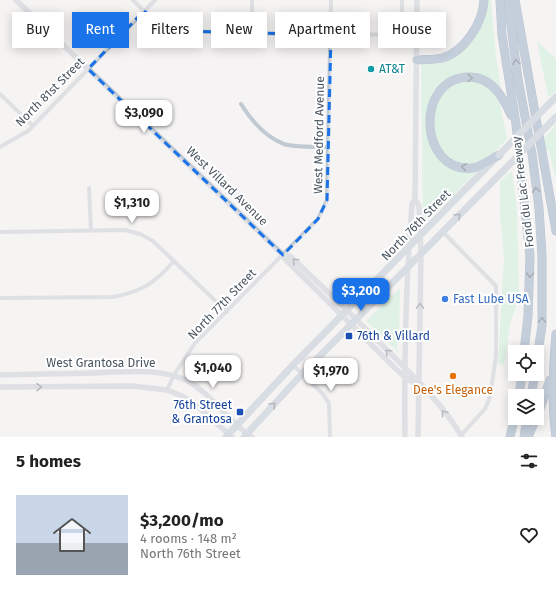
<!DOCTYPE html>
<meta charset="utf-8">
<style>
:root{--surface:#fff;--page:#f6f6f6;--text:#222;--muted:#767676;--line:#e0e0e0;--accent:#1a73e8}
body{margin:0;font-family:"Fira Sans",sans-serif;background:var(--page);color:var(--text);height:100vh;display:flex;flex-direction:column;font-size:15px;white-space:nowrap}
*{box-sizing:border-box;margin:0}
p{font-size:13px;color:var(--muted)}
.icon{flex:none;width:22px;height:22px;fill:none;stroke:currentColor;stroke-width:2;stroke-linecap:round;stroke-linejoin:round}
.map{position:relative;height:437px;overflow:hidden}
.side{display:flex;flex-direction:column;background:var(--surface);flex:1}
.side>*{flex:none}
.top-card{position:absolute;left:12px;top:12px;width:532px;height:36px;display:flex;gap:8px}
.fabs{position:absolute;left:508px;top:345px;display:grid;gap:8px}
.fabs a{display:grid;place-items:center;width:36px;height:36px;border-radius:0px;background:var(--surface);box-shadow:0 2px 10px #0003;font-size:20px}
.price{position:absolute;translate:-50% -34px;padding:0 9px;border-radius:8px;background:#fff;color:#222;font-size:13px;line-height:26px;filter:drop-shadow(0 1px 2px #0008)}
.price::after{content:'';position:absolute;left:50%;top:24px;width:12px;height:9px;margin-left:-6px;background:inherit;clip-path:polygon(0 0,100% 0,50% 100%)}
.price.current{background:var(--accent);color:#fff}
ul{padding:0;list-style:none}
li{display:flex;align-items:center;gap:12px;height:100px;padding:0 16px}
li+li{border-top:1px solid var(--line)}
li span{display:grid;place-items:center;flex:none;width:112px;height:80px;border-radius:0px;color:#555}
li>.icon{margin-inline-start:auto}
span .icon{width:48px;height:48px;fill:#fffc;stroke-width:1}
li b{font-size:17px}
h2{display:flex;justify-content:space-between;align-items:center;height:48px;padding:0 16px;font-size:17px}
.pill{padding:0 14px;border-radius:0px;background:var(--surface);box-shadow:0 2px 10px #0003;font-size:14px;line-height:36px}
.pill.current{background:var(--accent);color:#fff}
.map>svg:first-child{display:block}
</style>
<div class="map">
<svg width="556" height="437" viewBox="0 0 556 437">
<rect width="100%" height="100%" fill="#f5f3f3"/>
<path fill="#c3f1d5" d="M 486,0 L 491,0 L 496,57 L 501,89 L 472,74 L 458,76 L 447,81 L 429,115 L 443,160 L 478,170 L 432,217 L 430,216 L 426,220 L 423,220 L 421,64 L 423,62 L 465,46 Z
M 537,41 L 556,59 L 556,91 L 551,96 L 548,96 Z
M 460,81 L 479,81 L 498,94 L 507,139 L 497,149 L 495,153 L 477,163 L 469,164 L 460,163 L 454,161 L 442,150 L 437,141 L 434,122 L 435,107 L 446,88 Z
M 556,124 L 556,180 L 549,151 L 546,150 L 544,138 L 554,128 L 554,125 Z
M 512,171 L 517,210 L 519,297 L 510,324 L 504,365 L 498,364 L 504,257 L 500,216 L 500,182 Z
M 400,288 L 399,343 L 397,343 L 397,350 L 399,350 L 399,353 L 366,321 Z"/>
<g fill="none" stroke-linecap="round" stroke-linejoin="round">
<defs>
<path id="motorway" d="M 500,0 L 502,35 L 516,124 L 530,256 L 528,316 L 524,352
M 509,0 L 509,10 L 518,79 L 532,154 L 539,208 L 542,256 L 542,326 L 537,358
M 515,0 L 556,231
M 417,60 C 425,59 434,60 442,58 C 464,52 483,23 484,0
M 499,155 C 491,159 482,167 472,168 C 419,173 414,78 469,77 C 492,77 503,97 511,115
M 519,396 L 522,374
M 531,396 L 535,374
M 537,417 L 550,380
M 510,437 L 515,415
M 524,437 L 527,418
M 528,437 L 536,418
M 556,437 C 551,403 553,368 556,334"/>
</defs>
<use href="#motorway" stroke="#7690ad" stroke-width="9"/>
<path stroke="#c1cad2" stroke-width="4" d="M 133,0 C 148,15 158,28 181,31 L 331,35 L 417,34
M 252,32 L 252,0
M 402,34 L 402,0
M 0,94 L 33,126
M 241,104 C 251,120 265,137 284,144 C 292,147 318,147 328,147
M 0,147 L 28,131 L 155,0
M 89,188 L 91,230
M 0,232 L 125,230 L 140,234 L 153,241 L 227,312
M 443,232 L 496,286 L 496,356 L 490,397 L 485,409 L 461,435
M 0,298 L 113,297 C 141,292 155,283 174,261
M 293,365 L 322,393 L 329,403 L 330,437
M 167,390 L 174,375 L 195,343 L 318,219 L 327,200 L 331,0"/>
<path stroke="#c1cad2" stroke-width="5.5" d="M 16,0 L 283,255 L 286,260 L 396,369 L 405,377 L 425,390
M 417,0 L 415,199 L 419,206 L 421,254 L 418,437
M 283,255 L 290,256 C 322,286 353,316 384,347 C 412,375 442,403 462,437
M 0,375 C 31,374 61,374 92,373 C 122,372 159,367 188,381 C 213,395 228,422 252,437
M 0,387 L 133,386 L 167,390 L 182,396 L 196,405 L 232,437
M 405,437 C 404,359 406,282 412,204 L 415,199"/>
<path stroke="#b3c2d1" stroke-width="7" d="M 548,105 L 556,97
M 551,122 L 556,117
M 226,437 L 293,365 L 494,160
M 244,437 L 302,374 L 502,172"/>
<use href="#motorway" stroke="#8ba5c1" stroke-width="8"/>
<path stroke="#b3c2d1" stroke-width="7" d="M 499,155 L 548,105
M 502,172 L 551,122"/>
</g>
<defs><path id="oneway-chevron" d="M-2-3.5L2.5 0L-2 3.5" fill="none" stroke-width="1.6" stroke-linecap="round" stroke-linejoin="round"/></defs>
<g stroke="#505e6b">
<use href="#oneway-chevron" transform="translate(516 62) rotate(-98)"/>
<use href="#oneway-chevron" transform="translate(470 78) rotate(1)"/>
<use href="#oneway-chevron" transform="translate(464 167) rotate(-174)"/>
<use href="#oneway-chevron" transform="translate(536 190) rotate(-98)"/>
<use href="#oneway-chevron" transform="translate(530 275) rotate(92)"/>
<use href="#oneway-chevron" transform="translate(542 320) rotate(-89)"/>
</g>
<g stroke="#64717d">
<use href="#oneway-chevron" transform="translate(458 216) rotate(-45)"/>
<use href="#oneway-chevron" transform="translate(273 405) rotate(-47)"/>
</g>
<g stroke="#6e7983">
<use href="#oneway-chevron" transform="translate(295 261) rotate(-137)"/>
<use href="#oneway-chevron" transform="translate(420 306) rotate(-89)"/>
<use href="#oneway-chevron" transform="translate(388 352) rotate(-135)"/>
<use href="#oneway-chevron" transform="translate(39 387) rotate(-1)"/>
<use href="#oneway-chevron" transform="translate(444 413) rotate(-127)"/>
</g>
<path d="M0 0H556V437H0ZM 144,11 L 165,27 L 181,31 L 331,35 L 327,200 L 318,219 L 283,255 L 88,69 Z" fill="#f5f3f3" fill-opacity=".55" fill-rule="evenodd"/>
<path fill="none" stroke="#1a73e8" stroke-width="3" stroke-dasharray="8 5" stroke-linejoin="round" d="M 144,11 L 165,27 L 181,31 L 331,35 L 327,200 L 318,219 L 283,255 L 88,69 Z"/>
<circle fill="#0f9aa8" stroke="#fff" stroke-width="1.5" cx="371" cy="69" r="4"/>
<circle fill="#3f7fe0" stroke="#fff" stroke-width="1.5" cx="445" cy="299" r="4"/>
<g fill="#1a4fb4" stroke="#fff" stroke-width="1.5">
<rect x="345" y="332" width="8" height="8" rx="2"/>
<rect x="236" y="408" width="8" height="8" rx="2"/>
</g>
<circle fill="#e8710a" stroke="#fff" stroke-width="1.5" cx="453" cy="376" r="4"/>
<g text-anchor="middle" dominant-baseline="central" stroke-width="4" stroke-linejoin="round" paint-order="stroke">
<g font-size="12" fill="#0d838f" stroke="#fff" text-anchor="start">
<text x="379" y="69">AT&amp;T</text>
</g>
<g font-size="12" fill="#4a5661" stroke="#fff">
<text transform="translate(50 92) rotate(-45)">North 81st Street</text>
<text transform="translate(319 135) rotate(-89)">West Medford Avenue</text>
<text transform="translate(227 186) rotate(44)">West Villard Avenue</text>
<text transform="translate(523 192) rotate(-97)">Fond du Lac Freeway</text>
<text transform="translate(416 225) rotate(-46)">North 76th Street</text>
<text transform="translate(222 304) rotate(-46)">North 77th Street</text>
<text x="101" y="363">West Grantosa Drive</text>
</g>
<g font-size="12" fill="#366cbe" stroke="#fff" text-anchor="start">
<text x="453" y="299">Fast Lube USA</text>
</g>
<g font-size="12" fill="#164399" stroke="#fff" text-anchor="start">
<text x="357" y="336">76th &amp; Villard</text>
<text x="232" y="405" text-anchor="end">76th Street<tspan x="232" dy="14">&amp; Grantosa</tspan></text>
</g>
<g font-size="12" fill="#c56008" stroke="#fff">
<text x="453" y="390">Dee's Elegance</text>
</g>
</g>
</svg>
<div class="fabs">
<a><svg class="icon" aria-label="locate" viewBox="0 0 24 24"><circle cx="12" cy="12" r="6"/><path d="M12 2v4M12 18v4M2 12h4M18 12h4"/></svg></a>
<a><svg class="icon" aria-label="layers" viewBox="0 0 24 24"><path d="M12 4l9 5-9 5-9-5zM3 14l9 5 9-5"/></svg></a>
</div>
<b class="price" style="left:144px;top:134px">$3,090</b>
<b class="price" style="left:132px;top:224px">$1,310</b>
<b class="price current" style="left:361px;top:312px">$3,200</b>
<b class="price" style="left:213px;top:389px">$1,040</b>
<b class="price" style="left:331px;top:392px">$1,970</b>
<div class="top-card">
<a class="pill">Buy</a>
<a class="pill current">Rent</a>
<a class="pill">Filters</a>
<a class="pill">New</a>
<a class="pill">Apartment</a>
<a class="pill">House</a>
</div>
</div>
<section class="side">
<h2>5 homes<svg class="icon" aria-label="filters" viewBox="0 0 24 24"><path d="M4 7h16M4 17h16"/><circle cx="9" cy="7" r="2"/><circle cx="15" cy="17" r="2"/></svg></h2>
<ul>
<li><span style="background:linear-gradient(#c9d6e8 60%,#9aa5b1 0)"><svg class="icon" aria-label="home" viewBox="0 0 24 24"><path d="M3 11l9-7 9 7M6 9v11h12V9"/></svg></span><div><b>$3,200/mo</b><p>4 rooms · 148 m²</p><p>North 76th Street</p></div><svg class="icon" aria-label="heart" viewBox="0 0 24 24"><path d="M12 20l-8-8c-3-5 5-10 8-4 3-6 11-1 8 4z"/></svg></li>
</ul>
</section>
